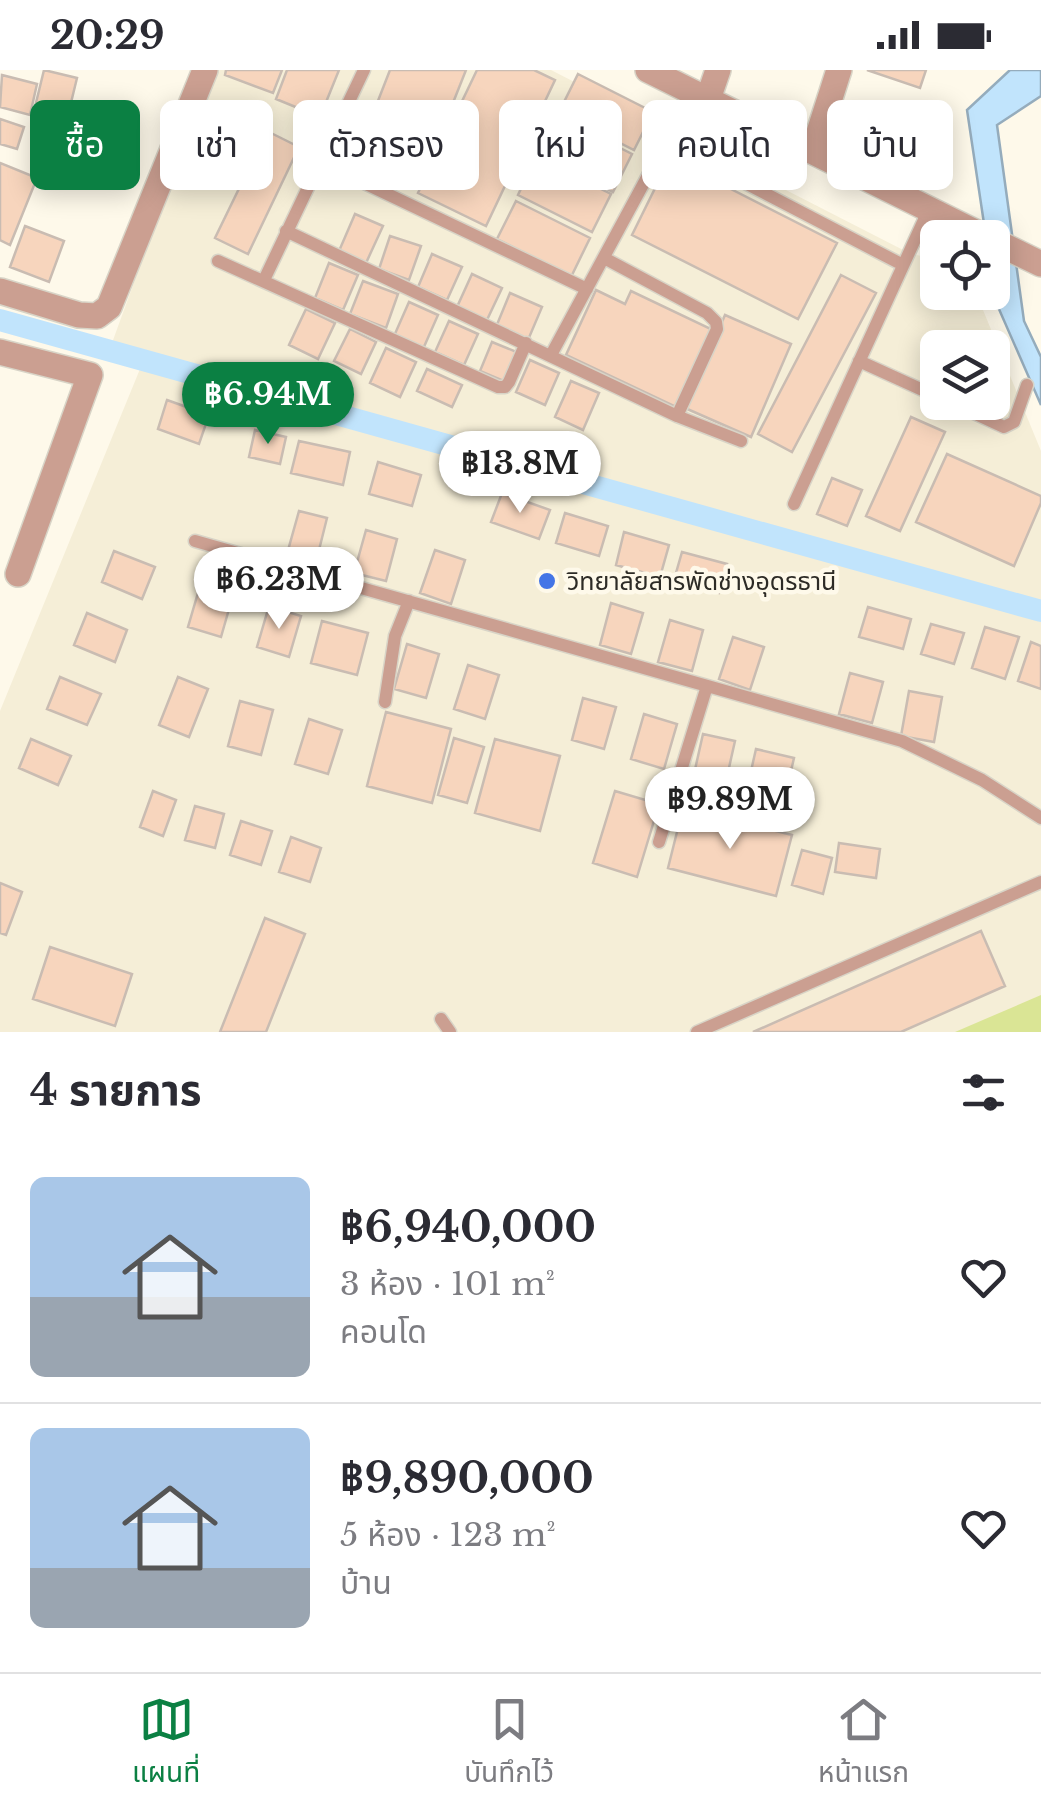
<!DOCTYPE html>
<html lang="th">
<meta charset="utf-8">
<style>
:root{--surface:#fff;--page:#f2f2f3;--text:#2b2b33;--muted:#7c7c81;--line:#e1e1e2;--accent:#0b8043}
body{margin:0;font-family:"Libre Baskerville","Noto Sans Thai",serif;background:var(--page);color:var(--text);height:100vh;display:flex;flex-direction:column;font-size:38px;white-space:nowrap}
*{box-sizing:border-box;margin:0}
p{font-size:32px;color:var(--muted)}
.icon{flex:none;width:55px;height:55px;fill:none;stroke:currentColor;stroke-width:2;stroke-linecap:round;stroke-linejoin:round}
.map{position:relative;height:962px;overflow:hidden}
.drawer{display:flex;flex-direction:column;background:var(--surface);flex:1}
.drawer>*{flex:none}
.top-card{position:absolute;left:30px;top:30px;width:982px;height:90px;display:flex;gap:20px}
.controls{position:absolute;left:920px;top:150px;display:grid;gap:20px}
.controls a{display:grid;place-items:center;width:90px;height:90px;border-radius:15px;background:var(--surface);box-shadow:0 5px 25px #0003;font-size:50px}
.price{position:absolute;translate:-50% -85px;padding:0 22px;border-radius:35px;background:#fff;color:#222;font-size:32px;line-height:65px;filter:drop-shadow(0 2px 5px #0008)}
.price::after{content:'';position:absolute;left:50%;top:60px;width:30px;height:22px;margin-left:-15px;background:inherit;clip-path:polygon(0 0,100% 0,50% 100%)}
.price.active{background:var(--accent);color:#fff}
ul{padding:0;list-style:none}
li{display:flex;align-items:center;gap:30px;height:250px;padding:0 30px}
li+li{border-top:2px solid var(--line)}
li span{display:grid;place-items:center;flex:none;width:280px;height:200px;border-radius:15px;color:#555}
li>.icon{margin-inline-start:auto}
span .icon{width:120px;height:120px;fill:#fffc;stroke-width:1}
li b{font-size:42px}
h2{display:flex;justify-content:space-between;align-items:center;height:120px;padding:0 30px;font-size:42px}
.tag{padding:0 35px;border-radius:15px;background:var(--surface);box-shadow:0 5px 25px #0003;font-size:35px;line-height:90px}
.tag.active{background:var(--accent);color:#fff}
.status{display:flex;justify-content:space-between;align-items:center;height:70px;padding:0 50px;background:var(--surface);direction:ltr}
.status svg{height:28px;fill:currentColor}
.tabs{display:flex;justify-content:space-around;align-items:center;height:140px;border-top:2px solid var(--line);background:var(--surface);font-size:28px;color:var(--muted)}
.tabs a{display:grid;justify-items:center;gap:5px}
.tabs .active{color:var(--accent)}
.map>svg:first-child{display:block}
</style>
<div class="status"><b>20:29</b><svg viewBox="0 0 49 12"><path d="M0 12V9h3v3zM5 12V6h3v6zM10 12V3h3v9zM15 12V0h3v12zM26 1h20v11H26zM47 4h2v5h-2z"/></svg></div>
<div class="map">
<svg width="1041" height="962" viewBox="0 0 1041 962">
<rect width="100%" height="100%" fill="#fef9ea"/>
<path fill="#f5eed7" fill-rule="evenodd" d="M 211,0 L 551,0 L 909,183 L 937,190 L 938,222 L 976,223 L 1041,381 L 1041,962 L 0,962 L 0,641 L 140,299 L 108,284 ZM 938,278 L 992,278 L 992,332 L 938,332 Z"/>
<path fill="#dae595" d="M 1041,925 L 1041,962 L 955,962 Z"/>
<path fill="#c1e4fc" stroke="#95acbc" stroke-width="2.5" d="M 1010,0 L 1041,0 L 1041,26 L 997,55 L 1024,251 L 1041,287 L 1041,335 L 995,230 L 992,168 L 986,167 L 967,40 Z"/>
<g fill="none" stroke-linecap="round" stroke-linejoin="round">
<path stroke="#c1e4fc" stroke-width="22" d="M 0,250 L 1041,541"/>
</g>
<path fill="#f7d5bd" stroke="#c9bcb2" stroke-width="2.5" d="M 44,0 L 77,8 L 67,49 L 34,41 Z
M 226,0 L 282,0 L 273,23 L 225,5 Z
M 287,0 L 339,0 L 320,47 L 276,29 Z
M 390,0 L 466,0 L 439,68 L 374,41 Z
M 477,0 L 534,0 L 555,10 L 486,156 L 418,123 Z
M 867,0 L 926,0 L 920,18 Z
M 578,4 L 653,42 L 634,80 L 559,42 Z
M 2,5 L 37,14 L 30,45 L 0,37 Z
M 557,46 L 632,84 L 613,122 L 539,84 Z
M 0,49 L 24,57 L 17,79 L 0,74 Z
M 933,51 L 951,56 L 939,92 L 921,86 Z
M 267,61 L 299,77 L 248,184 L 215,168 Z
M 536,87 L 611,124 L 592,162 L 518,125 Z
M 670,88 L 837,173 L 798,249 L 632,165 Z
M 0,93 L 37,108 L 10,175 L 0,170 Z
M 516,131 L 590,168 L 571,207 L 497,169 Z
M 355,144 L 383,156 L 366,193 L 339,181 Z
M 25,156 L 64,171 L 49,212 L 10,197 Z
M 390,166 L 421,176 L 409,210 L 379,199 Z
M 432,184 L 462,197 L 447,230 L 418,217 Z
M 329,193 L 358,205 L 343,240 L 315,228 Z
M 472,204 L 502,218 L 486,252 L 457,237 Z
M 841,205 L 876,223 L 792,382 L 758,364 Z
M 363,211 L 398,224 L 386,258 L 350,244 Z
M 596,220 L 625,234 L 631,221 L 713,260 L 676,337 L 566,285 Z
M 510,223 L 542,237 L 528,270 L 496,257 Z
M 409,232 L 438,245 L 423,279 L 394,266 Z
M 306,239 L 335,253 L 318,289 L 289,275 Z
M 725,245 L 791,274 L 751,367 L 685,338 Z
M 449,251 L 478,264 L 464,295 L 435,282 Z
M 350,259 L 376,272 L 361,304 L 334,291 Z
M 492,272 L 519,283 L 506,312 L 480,301 Z
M 386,278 L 416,292 L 400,327 L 370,313 Z
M 530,290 L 559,303 L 545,335 L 516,322 Z
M 427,299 L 462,315 L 452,337 L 417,321 Z
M 571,311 L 599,323 L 583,360 L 555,347 Z
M 167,330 L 209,345 L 199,374 L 158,359 Z
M 911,347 L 945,362 L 900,461 L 866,446 Z
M 255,360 L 286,367 L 280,394 L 249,387 Z
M 299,371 L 350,382 L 343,415 L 291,403 Z
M 947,384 L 1041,426 L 1041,433 L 1014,496 L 916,452 Z
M 378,392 L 421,405 L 412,436 L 369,424 Z
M 832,408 L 862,420 L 847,456 L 817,444 Z
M 502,423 L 550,440 L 539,469 L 491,452 Z
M 299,441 L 327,448 L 316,492 L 287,484 Z
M 565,443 L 608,456 L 599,486 L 556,473 Z
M 366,460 L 397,469 L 386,511 L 354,503 Z
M 624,462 L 669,475 L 660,507 L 616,495 Z
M 435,480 L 465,490 L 451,534 L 420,523 Z
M 114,481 L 155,497 L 142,529 L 102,512 Z
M 682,482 L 727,494 L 719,523 L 674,510 Z
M 200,516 L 233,525 L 221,567 L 188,557 Z
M 611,533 L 643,543 L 631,584 L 600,575 Z
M 269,536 L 301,546 L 289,587 L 257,577 Z
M 868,537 L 911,549 L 903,579 L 859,567 Z
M 87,543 L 127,560 L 115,592 L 74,575 Z
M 670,550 L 703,560 L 692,601 L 658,592 Z
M 322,551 L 368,563 L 357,605 L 311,593 Z
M 931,554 L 964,563 L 954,594 L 921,584 Z
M 985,557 L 1019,567 L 1005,609 L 972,598 Z
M 733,567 L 764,577 L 750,620 L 719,609 Z
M 1031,572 L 1041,576 L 1041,619 L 1018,611 Z
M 407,574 L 439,584 L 426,628 L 394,619 Z
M 468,595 L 499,605 L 485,649 L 454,639 Z
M 850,603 L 883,612 L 872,653 L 839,644 Z
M 60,607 L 101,624 L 87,655 L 47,639 Z
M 178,607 L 208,619 L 189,667 L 159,655 Z
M 909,621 L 942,627 L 934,672 L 901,666 Z
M 583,628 L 616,637 L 604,679 L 572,670 Z
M 240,631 L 273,640 L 261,685 L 228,676 Z
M 386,642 L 451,659 L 432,733 L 367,716 Z
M 644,644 L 677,654 L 664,699 L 631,689 Z
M 309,649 L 342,660 L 328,704 L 295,694 Z
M 703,664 L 735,671 L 726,711 L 694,704 Z
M 454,668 L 484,677 L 467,733 L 438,725 Z
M 31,669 L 71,686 L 58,715 L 19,698 Z
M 495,669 L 560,686 L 540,761 L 475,743 Z
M 756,679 L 794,688 L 784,731 L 746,723 Z
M 153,721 L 176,730 L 163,766 L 140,757 Z
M 615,721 L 659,734 L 637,807 L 593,793 Z
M 195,736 L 224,744 L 215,778 L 185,770 Z
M 683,738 L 792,765 L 776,826 L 668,798 Z
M 241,751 L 272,761 L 261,795 L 230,785 Z
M 291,767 L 321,778 L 310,812 L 279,802 Z
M 839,773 L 880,779 L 876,808 L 835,802 Z
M 802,780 L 832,788 L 823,824 L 792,815 Z
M 0,813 L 22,822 L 6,865 L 0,863 Z
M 265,848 L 305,864 L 266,962 L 220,962 Z
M 981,861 L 1005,916 L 901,962 L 753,962 Z
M 50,877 L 132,904 L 115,956 L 33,929 Z"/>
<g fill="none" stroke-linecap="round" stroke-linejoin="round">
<defs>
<path id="service" d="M 666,72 L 692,22
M 320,92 L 587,219
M 286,161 L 677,346 L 741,371
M 604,188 L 707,243 L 716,252 L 717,259 L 677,346
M 218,191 L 498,317 L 505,317 L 509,312 L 526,273
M 264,210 L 364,0
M 551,285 L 666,72 L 903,195
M 859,291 L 938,327
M 950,332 L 1004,357 L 1014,352 L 1027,315
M 794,434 L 929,139
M 195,471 L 902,671 L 982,710 L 1041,748
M 385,632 L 395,566 L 409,531
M 659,772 L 707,616
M 441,949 L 450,962
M 697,962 L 1041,812"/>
<path id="minor" d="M 708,29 L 718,0
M 813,81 L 839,0
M 0,221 L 79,245 L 97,246 L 109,237 L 205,0
M 0,282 L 90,305 L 18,504"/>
<path id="tertiary" d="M 648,0 L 987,168
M 992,170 L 1041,194"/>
</defs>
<use href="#service" stroke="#d8d4c7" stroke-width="15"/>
<use href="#minor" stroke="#d8d4c7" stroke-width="28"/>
<use href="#tertiary" stroke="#d8d4c7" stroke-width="28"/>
<use href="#service" stroke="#cb9f91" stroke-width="12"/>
<use href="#minor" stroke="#cb9f91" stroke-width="25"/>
<use href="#tertiary" stroke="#cb9f91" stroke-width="25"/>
</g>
<circle fill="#4475e6" stroke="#fef9ea" stroke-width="4" cx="547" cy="511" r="10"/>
<g text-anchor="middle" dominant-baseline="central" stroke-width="9" stroke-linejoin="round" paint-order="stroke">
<g font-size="25" fill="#2d2b26" stroke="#fef9ea" text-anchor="start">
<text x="567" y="511">วิทยาลัยสารพัดช่างอุดรธานี</text>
</g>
</g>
</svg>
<div class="controls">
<a><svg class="icon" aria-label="locate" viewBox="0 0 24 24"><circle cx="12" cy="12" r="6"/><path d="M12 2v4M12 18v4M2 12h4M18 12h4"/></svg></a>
<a><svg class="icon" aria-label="layers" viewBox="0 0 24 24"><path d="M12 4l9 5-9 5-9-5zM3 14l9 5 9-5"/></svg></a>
</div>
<b class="price active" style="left:268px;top:377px">฿6.94M</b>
<b class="price" style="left:520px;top:446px">฿13.8M</b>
<b class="price" style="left:279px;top:562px">฿6.23M</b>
<b class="price" style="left:730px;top:782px">฿9.89M</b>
<div class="top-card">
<a class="tag active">ซื้อ</a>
<a class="tag">เช่า</a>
<a class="tag">ตัวกรอง</a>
<a class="tag">ใหม่</a>
<a class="tag">คอนโด</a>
<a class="tag">บ้าน</a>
</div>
</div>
<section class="drawer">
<h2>4 รายการ<svg class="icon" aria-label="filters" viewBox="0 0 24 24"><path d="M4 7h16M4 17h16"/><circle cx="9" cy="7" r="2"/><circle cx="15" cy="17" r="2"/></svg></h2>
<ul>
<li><span style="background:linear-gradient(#a9c7e8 60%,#9aa5b1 0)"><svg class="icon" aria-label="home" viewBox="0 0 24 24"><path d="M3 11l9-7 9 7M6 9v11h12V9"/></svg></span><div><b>฿6,940,000</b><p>3 ห้อง · 101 m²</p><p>คอนโด</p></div><svg class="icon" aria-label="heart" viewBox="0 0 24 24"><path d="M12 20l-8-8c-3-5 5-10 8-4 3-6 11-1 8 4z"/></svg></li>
<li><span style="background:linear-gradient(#a9c7e8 70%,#9aa5b1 0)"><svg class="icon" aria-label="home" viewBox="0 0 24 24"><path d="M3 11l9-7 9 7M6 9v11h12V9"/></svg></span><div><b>฿9,890,000</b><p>5 ห้อง · 123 m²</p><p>บ้าน</p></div><svg class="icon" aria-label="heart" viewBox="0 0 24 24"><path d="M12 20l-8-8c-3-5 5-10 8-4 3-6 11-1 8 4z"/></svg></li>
</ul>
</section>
<nav class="tabs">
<a class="active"><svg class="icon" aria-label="map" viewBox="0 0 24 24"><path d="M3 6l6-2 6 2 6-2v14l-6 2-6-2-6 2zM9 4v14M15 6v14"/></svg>แผนที่</a>
<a><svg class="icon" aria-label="saved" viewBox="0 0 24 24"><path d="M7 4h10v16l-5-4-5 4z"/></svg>บันทึกไว้</a>
<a><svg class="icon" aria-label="home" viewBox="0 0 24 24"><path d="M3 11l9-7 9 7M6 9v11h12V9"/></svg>หน้าแรก</a>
</nav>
